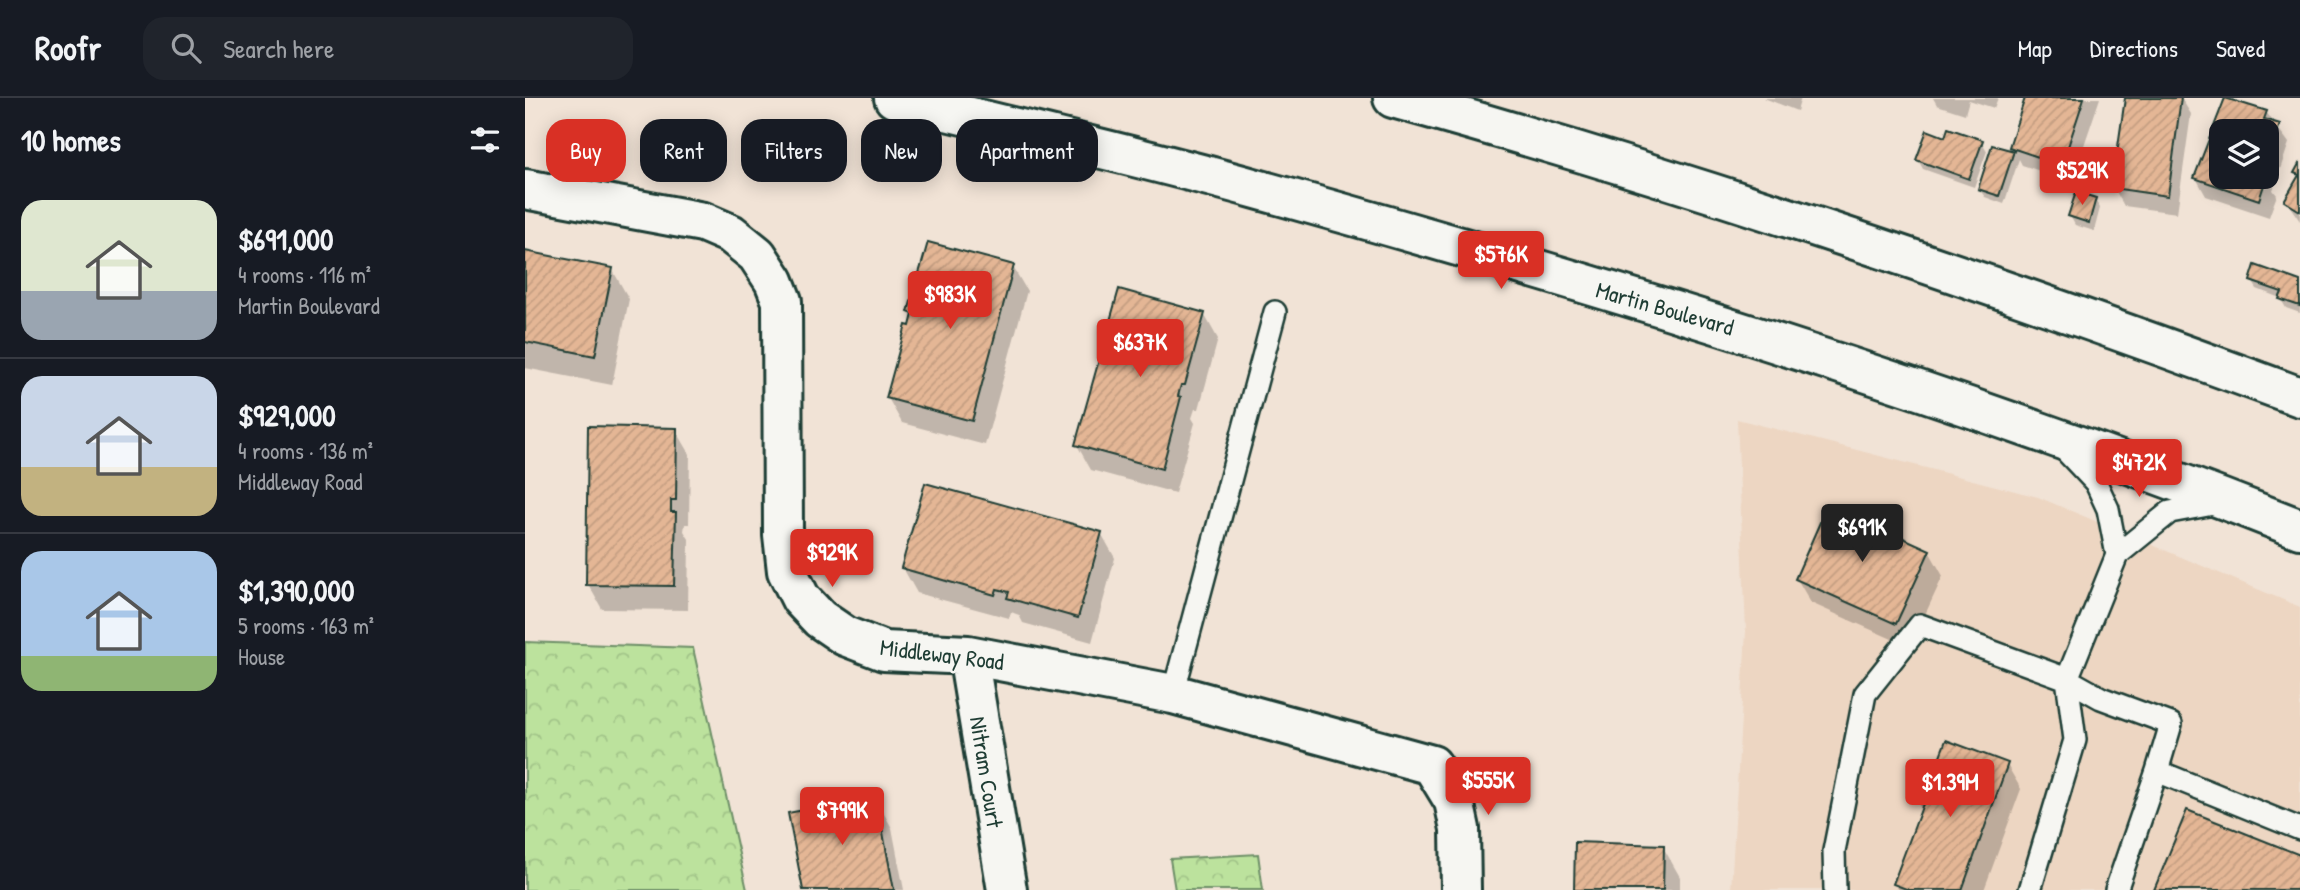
<!DOCTYPE html>
<meta charset="utf-8">
<style>
:root{--surface:#171b24;--page:#20242c;--text:#f1f3f6;--muted:#9ea1a6;--line:#363941;--accent:#d93025}
body{margin:0;font-family:"Patrick Hand",sans-serif;background:var(--page);color:var(--text);height:100vh;display:flex;flex-direction:column;font-size:26px;white-space:nowrap}
*{box-sizing:border-box;margin:0}
p{font-size:23px;color:var(--muted)}
.icon{flex:none;width:38px;height:38px;fill:none;stroke:currentColor;stroke-width:2;stroke-linecap:round;stroke-linejoin:round}
.map{position:relative;flex:1;overflow:hidden}
.details{display:flex;flex-direction:column;background:var(--surface);width:525px}
.details>*{flex:none}
.guide{position:absolute;left:21px;top:21px;width:665px;height:63px;display:flex;gap:14px}
.fabs{position:absolute;left:1684px;top:21px;display:grid;gap:14px}
.fabs a{display:grid;place-items:center;width:70px;height:70px;border-radius:14px;background:var(--surface);box-shadow:0 4px 18px #0003;font-size:35px}
.price{position:absolute;translate:-50% -60px;padding:0 16px;border-radius:7px;background:var(--accent);color:#fff;font-size:23px;line-height:46px;filter:drop-shadow(0 2px 4px #0008)}
.price::after{content:'';position:absolute;left:50%;top:42px;width:21px;height:16px;margin-left:-10px;background:inherit;clip-path:polygon(0 0,100% 0,50% 100%)}
.price.current{background:#222;color:#fff}
ul{padding:0;list-style:none}
li{display:flex;align-items:center;gap:21px;height:175px;padding:0 21px}
li+li{border-top:2px solid var(--line)}
li span{display:grid;place-items:center;flex:none;width:196px;height:140px;border-radius:21px;color:#555}
li>.icon{margin-inline-start:auto}
span .icon{width:84px;height:84px;fill:#fffc;stroke-width:1}
li b{font-size:30px}
h2{display:flex;justify-content:space-between;align-items:center;height:84px;padding:0 21px;font-size:30px}
.chip{padding:0 24px;border-radius:21px;background:var(--surface);box-shadow:0 4px 18px #0003;font-size:24px;line-height:63px}
.chip.current{background:var(--accent);color:#fff}
header{display:flex;align-items:center;gap:42px;box-sizing:border-box;height:98px;padding:0 35px;background:var(--surface);border-bottom:2px solid var(--line)}
header strong{font-size:33px}
nav{display:flex;gap:38px;margin-inline-start:auto;font-size:24px}
.search{width:490px;height:63px;background:var(--page);display:flex;align-items:center;gap:18px;box-sizing:border-box;padding:0 24px;border-radius:21px;color:var(--muted);font-size:26px}
main{display:flex;flex:1;min-height:0}
.map>svg:first-child{display:block}
</style>
<header>
<strong>Roofr</strong>
<div class="search"><svg class="icon" aria-label="search" viewBox="0 0 24 24"><circle cx="10" cy="10" r="6"/><path d="M15 15l6 6"/></svg>Search here</div>
<nav><a>Map</a><a>Directions</a><a>Saved</a></nav>
</header>
<main>
<section class="details">
<h2>10 homes<svg class="icon" aria-label="filters" viewBox="0 0 24 24"><path d="M4 7h16M4 17h16"/><circle cx="9" cy="7" r="2"/><circle cx="15" cy="17" r="2"/></svg></h2>
<ul>
<li><span style="background:linear-gradient(#dfe7d0 65%,#9aa5b1 0)"><svg class="icon" aria-label="home" viewBox="0 0 24 24"><path d="M3 11l9-7 9 7M6 9v11h12V9"/></svg></span><div><b>$691,000</b><p>4 rooms · 116 m²</p><p>Martin Boulevard</p></div></li>
<li><span style="background:linear-gradient(#c9d6e8 65%,#c2b280 0)"><svg class="icon" aria-label="home" viewBox="0 0 24 24"><path d="M3 11l9-7 9 7M6 9v11h12V9"/></svg></span><div><b>$929,000</b><p>4 rooms · 136 m²</p><p>Middleway Road</p></div></li>
<li><span style="background:linear-gradient(#a9c7e8 75%,#8fb573 0)"><svg class="icon" aria-label="home" viewBox="0 0 24 24"><path d="M3 11l9-7 9 7M6 9v11h12V9"/></svg></span><div><b>$1,390,000</b><p>5 rooms · 163 m²</p><p>House</p></div></li>
</ul>
</section>
<div class="map">
<svg width="1775" height="792" viewBox="0 0 1775 792">
<defs>
<pattern id="forest-crowns" width="20" height="18" patternUnits="userSpaceOnUse" patternTransform="scale(1.75)"><rect width="20" height="18" fill="#bce29d"/><path d="M2 6a3 3 0 1 1 6 0M12 15a3 3 0 1 1 6 0" fill="none" stroke="#a1c388"/></pattern>
<pattern id="building-hatch" width="6" height="6" patternUnits="userSpaceOnUse" patternTransform="scale(1.75)"><rect width="6" height="6" fill="#e4b695"/><path d="M-1 1l2-2M0 6l6-6M5 7l2-2" fill="none" stroke="#c39d81"/></pattern>
</defs>
<rect width="100%" height="100%" fill="#f1e3d6"/>
<filter id="ink" filterUnits="userSpaceOnUse"><feTurbulence type="fractalNoise" baseFrequency=".0143" numOctaves="2"/><feDisplacementMap in="SourceGraphic" scale="14" xChannelSelector="R" yChannelSelector="G"/><feConvolveMatrix kernelMatrix="1 2 1 2 8 2 1 2 1" color-interpolation-filters="sRGB"/></filter>
<g filter="url(#ink)">
<path fill="#edd6c2" d="M 1212,321 L 1513,399 L 1775,509 L 1775,792 L 1206,792 L 1221,533 Z"/>
<path fill="url(#forest-crowns)" stroke="#6e9068" stroke-width="2" d="M 0,544 L 168,550 L 222,792 L 0,792 Z
M 733,756 L 738,792 L 650,792 L 645,761 Z"/>
<path fill="#0003" fill-rule="evenodd" d="M 1239,0 L 1276,0 L 1272,13 Z
M 1408,0 L 1473,0 L 1469,10 L 1444,2 L 1440,16 L 1412,7 Z
M 1502,0 L 1575,0 L 1547,83 L 1497,67 L 1494,61 L 1479,106 L 1460,99 L 1454,91 L 1468,49 L 1490,56 L 1486,49 Z
M 1601,0 L 1656,0 L 1666,16 L 1652,115 L 1599,108 L 1589,90 Z
M 1701,1 L 1741,14 L 1764,45 L 1748,92 L 1752,97 L 1744,119 L 1681,98 L 1671,80 ZM 1696,33 L 1741,33 L 1741,79 L 1696,79 Z
M 1421,41 L 1457,44 L 1462,53 L 1449,89 L 1398,71 L 1393,62 Z
M 1775,68 L 1775,123 L 1761,103 L 1774,80 L 1771,75 Z
M 1570,102 L 1575,110 L 1569,133 L 1550,127 L 1545,118 Z
M 0,155 L 87,171 L 104,201 L 87,287 L 0,270 Z
M 488,169 L 502,193 L 460,347 L 377,325 L 363,300 L 386,230 L 389,220 L 385,214 Z
M 1727,183 L 1775,184 L 1775,215 L 1761,210 L 1755,200 L 1732,191 Z
M 679,216 L 693,241 L 674,311 L 670,311 L 667,320 L 670,325 L 650,395 L 566,372 L 552,347 Z
M 151,332 L 165,356 L 164,426 L 160,426 L 159,433 L 164,441 L 163,512 L 77,511 L 63,486 Z
M 576,435 L 590,460 L 567,544 L 498,525 L 494,517 L 486,514 L 484,520 L 392,495 L 378,470 Z
M 1404,453 L 1418,478 L 1385,549 L 1286,505 L 1272,481 Z
M 1482,667 L 1496,691 L 1459,792 L 1374,792 L 1370,786 L 1397,712 L 1392,704 Z
M 350,700 L 367,730 L 379,792 L 280,792 Z
M 1138,749 L 1155,779 L 1155,792 L 1050,792 Z"/>
<path fill="url(#building-hatch)" stroke="#1f3d34" stroke-width="2" d="M 1500,0 L 1559,0 L 1537,67 L 1484,49 Z
M 1600,0 L 1656,0 L 1643,98 L 1587,90 Z
M 1700,0 L 1742,13 L 1739,21 L 1755,26 L 1741,67 L 1741,33 L 1696,33 L 1696,79 L 1742,78 L 1734,102 L 1669,80 Z
M 1423,30 L 1458,42 L 1444,81 L 1391,62 L 1402,32 L 1420,39 Z
M 1467,47 L 1489,53 L 1474,98 L 1453,91 Z
M 1775,64 L 1775,113 L 1759,103 L 1774,77 L 1769,75 Z
M 1551,94 L 1571,100 L 1564,125 L 1543,118 Z
M 403,144 L 489,167 L 447,323 L 361,300 L 381,227 L 385,228 L 388,216 L 383,214 Z
M 0,153 L 88,170 L 70,258 L 0,244 Z
M 1730,167 L 1775,183 L 1775,208 L 1754,201 L 1757,194 L 1725,183 Z
M 594,191 L 680,215 L 660,287 L 656,287 L 653,298 L 656,299 L 637,371 L 550,347 Z
M 63,328 L 152,330 L 151,402 L 146,402 L 146,414 L 151,414 L 149,488 L 61,487 Z
M 400,385 L 577,434 L 553,520 L 482,500 L 484,494 L 472,491 L 470,497 L 376,470 Z
M 1303,406 L 1405,452 L 1371,526 L 1270,481 Z
M 1421,642 L 1483,665 L 1437,792 L 1384,792 L 1368,786 L 1398,706 L 1391,704 L 1402,672 L 1409,674 Z
M 351,698 L 369,792 L 278,792 L 263,715 Z
M 1662,712 L 1775,757 L 1775,792 L 1629,792 Z
M 1050,744 L 1139,747 L 1138,792 L 1049,792 Z"/>
<g fill="none" stroke-linecap="round" stroke-linejoin="round">
<defs>
<path id="lane" d="M 1538,350 L 1571,385 L 1583,411 L 1592,457
M 1694,405 L 1645,414 L 1592,457 L 1542,581 L 1576,600 L 1646,626 L 1632,673 L 1775,731
M 648,596 L 750,214
M 1310,792 L 1309,753 L 1340,596 L 1395,527 L 1542,581 L 1550,642 L 1505,792
M 1591,792 L 1632,673"/>
<path id="street" d="M 0,91 L 178,124 L 206,136 L 232,157 L 249,183 L 257,203 L 258,437 L 262,473 L 276,501 L 295,521 L 320,538 L 359,553 L 443,557 L 648,596 L 907,667 L 929,703 L 935,731 L 936,792
M 443,557 L 482,792"/>
<path id="secondary" d="M 369,0 C 488,30 609,57 728,90 C 1082,188 1433,296 1775,431
M 868,0 C 1175,85 1476,188 1775,299"/>
</defs>
<use href="#lane" stroke="#1f3d34" stroke-width="26"/>
<use href="#street" stroke="#1f3d34" stroke-width="44"/>
<use href="#secondary" stroke="#1f3d34" stroke-width="44"/>
<use href="#lane" stroke="#f6f6f2" stroke-width="21"/>
<use href="#street" stroke="#f6f6f2" stroke-width="38"/>
<use href="#secondary" stroke="#f6f6f2" stroke-width="38"/>
</g>
</g>
<g text-anchor="middle" dominant-baseline="central" stroke-width="5" stroke-linejoin="round" paint-order="stroke">
<g font-size="23" fill="#1f3d34" stroke="#f6f6f2">
<text transform="translate(1140 210) rotate(16)">Martin Boulevard</text>
<text transform="translate(417 556) rotate(7)">Middleway Road</text>
<text transform="translate(462 674) rotate(81)">Nitram Court</text>
</g>
</g>
</svg>
<div class="fabs">
<a><svg class="icon" aria-label="layers" viewBox="0 0 24 24"><path d="M12 4l9 5-9 5-9-5zM3 14l9 5 9-5"/></svg></a>
</div>
<b class="price" style="left:1557px;top:109px">$529K</b>
<b class="price" style="left:976px;top:193px">$576K</b>
<b class="price" style="left:425px;top:233px">$983K</b>
<b class="price" style="left:615px;top:281px">$637K</b>
<b class="price" style="left:1614px;top:401px">$472K</b>
<b class="price current" style="left:1337px;top:466px">$691K</b>
<b class="price" style="left:307px;top:491px">$929K</b>
<b class="price" style="left:963px;top:719px">$555K</b>
<b class="price" style="left:1425px;top:721px">$1.39M</b>
<b class="price" style="left:317px;top:749px">$799K</b>
<div class="guide">
<a class="chip current">Buy</a>
<a class="chip">Rent</a>
<a class="chip">Filters</a>
<a class="chip">New</a>
<a class="chip">Apartment</a>
</div>
</div>
</main>
